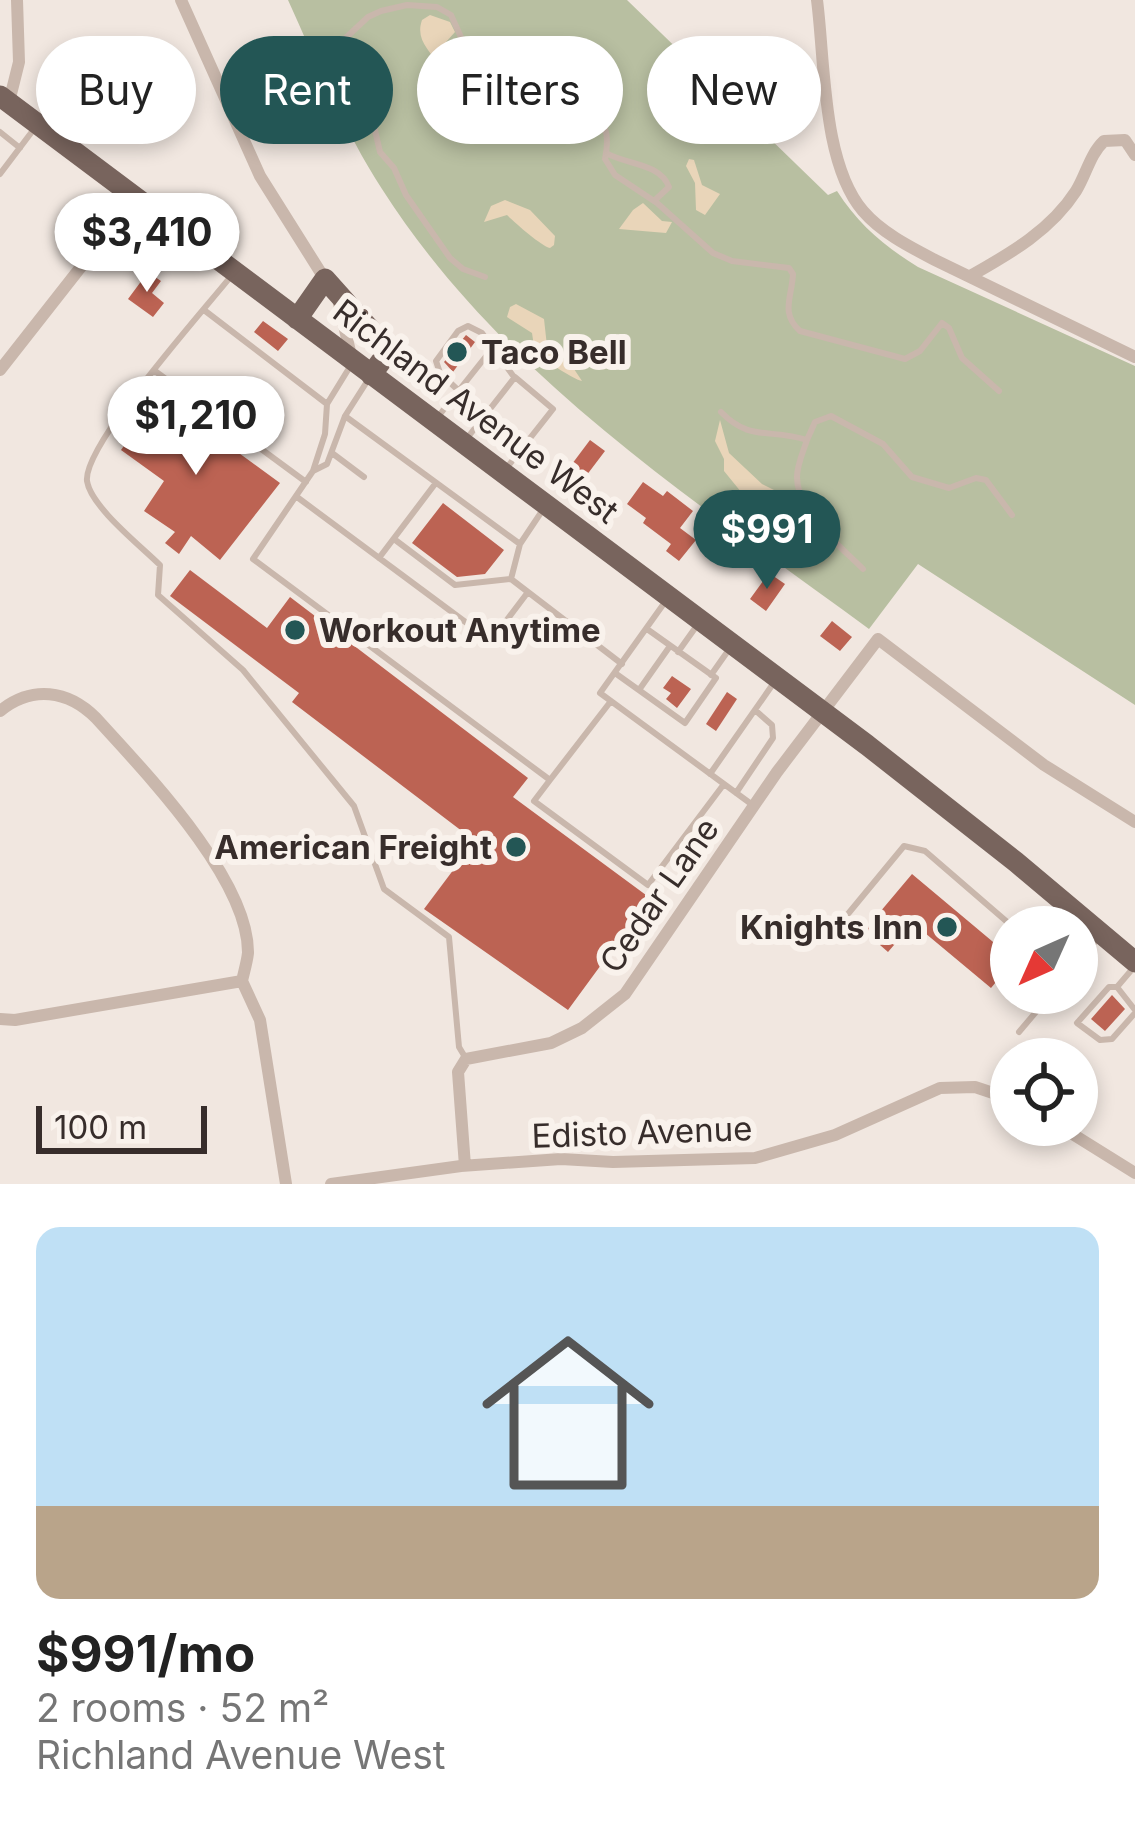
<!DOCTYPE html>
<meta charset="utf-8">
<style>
:root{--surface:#fff;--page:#f2f2f2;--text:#222;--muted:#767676;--accent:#235655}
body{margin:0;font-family:Inter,sans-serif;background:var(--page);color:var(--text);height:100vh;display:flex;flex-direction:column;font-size:45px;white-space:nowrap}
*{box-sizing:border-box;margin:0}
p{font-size:39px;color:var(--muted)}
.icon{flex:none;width:66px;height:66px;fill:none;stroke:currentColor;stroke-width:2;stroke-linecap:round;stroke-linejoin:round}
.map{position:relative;height:1184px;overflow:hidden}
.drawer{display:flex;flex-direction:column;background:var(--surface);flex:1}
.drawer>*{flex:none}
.guide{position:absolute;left:36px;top:36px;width:1065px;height:108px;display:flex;gap:24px}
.needle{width:78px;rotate:225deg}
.controls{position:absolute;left:990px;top:906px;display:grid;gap:24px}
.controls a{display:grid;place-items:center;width:108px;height:108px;border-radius:50%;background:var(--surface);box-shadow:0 6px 18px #0003;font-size:60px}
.scale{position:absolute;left:36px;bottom:30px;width:171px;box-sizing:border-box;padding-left:12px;border:6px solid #372d2b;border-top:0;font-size:33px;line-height:42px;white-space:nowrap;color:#372d2b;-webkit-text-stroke:9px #f9f2ec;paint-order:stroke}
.price{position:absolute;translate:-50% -102px;padding:0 27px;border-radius:42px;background:#fff;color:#222;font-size:39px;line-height:78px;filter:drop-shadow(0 3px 6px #0008)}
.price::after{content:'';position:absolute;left:50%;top:72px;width:36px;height:27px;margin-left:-18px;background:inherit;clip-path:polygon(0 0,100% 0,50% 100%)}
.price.selected{background:var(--accent);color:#fff}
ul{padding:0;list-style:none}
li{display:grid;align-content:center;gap:24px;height:636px;padding:0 36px}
li span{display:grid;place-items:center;height:372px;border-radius:24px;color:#555}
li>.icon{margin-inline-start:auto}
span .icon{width:216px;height:216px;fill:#fffc;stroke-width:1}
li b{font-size:51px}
.chip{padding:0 42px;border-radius:54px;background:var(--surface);box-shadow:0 6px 18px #0003;font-size:42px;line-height:108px}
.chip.selected{background:var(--accent);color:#fff}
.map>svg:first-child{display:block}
</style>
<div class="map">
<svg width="1135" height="1184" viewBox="0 0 1135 1184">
<rect width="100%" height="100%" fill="#f1e7e0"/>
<path fill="#b8bfa1" d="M 288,0 L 627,0 L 828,195 L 837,191 C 859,225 884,246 918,267 L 1135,366 L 1135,705 L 918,564 L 869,629 C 693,499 502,377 382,189 C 344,130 317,64 288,0 Z"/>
<path fill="#e9d5b9" d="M 430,15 L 450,22 L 455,32 L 446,42 L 445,68 L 439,66 C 430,50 415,40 422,20 Z
M 689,159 L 694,160 L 702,185 L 720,194 L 705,215 L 696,210 L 695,183 L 686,166 Z
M 505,200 L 530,210 L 555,236 L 554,245 L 550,248 C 541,246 514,222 507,215 L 484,222 L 491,206 Z
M 643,203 L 662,221 L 672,222 L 666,233 L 619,229 L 633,210 Z
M 516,304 L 544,319 L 547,346 L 572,366 L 582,381 C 574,380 544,359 535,353 L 532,333 L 507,317 L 510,307 Z
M 720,420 L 729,453 L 762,484 L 782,494 L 810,530 L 804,553 L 759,514 L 724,471 L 724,459 L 715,441 Z"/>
<path fill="#bc6353" d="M 148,272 L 161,281 L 152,293 L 164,303 L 153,317 L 128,299 Z
M 263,321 L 288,339 L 278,351 L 254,332 Z
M 466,335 L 475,342 L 453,372 L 444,362 Z
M 151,389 L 280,483 L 220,560 L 191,536 L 179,554 L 165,543 L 175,532 L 144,511 L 164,481 L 121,450 L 140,423 L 131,416 Z
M 590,440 L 605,451 L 583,480 L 569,468 Z
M 643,482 L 663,496 L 667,491 L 693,511 L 680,528 L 696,540 L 679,561 L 666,551 L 671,544 L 643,523 L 646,518 L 627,504 Z
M 443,503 L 504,550 L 485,574 L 457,577 L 412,543 Z
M 190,570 L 267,628 L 290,597 L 528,778 L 513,797 L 650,898 L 568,1010 L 424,909 L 475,841 L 292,702 L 299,693 L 170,596 Z
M 769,573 L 785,584 L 766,611 L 750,599 Z
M 832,621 L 852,637 L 840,651 L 820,636 Z
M 672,676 L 691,689 L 677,708 L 666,699 L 671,693 L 663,688 Z
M 727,692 L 737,699 L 716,731 L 706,724 Z
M 912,874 L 1011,957 L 1011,964 L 991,988 L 913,923 L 888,952 L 864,931 Z
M 1112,995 L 1125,1009 L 1105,1031 L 1091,1019 Z"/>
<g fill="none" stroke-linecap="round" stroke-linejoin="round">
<path stroke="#c9b7ac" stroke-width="6" d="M 577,100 C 601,124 612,122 605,159 L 615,175 L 657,203 L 713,253 L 732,261 L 789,268 L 793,274 C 792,297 780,313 800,331 L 905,359 L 920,351 L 942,323 L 949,328 L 962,358 L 999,391
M 0,132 L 20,148
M 606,153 C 627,165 660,163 669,187 L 654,201
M 0,174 L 34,129
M 232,275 C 205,309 83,445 87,481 C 91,507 141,546 160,565 L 158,595 L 243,670 L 354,806 L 384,889 L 449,937 L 459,1047 L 465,1057
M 485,277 L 463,269 L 450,258 L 406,195 L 394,168 L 380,152 L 371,113 L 346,88 L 337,46 L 368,17 L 381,11 L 407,5 L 437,7 L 451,15 L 475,68 L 521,114
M 204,310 L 327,404
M 351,365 L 327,404 L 325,434 L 313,471 L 253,559 L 550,780 L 611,701
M 155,371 L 306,482
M 459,391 L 440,373 L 436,361 L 458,331 L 468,326 L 482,333 L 514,377
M 721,412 C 750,442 770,428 807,440 L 815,422 L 831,416 L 883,444 L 912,477 L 949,488 L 976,478 L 986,480 L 1012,515
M 486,413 L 525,444
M 345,416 L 520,544 L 544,508
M 437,418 L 491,350
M 468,437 L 515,377 L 553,409 L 505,470
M 807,440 C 803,452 797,465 797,477 C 797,512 840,546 863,569
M 332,453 L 364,477
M 313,471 L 327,464 L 345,416 L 368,380
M 297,497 L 491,641 L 528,592
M 394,539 L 455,585 L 511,579
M 520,544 L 511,579 L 622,664
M 379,558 L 435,484
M 665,602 L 600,693 L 754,806
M 678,652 L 698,624
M 615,673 L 685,723 L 716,678 L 647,629
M 711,675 L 730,648
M 639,690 L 670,646
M 710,774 L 773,684
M 550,780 L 534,801 L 648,885 L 724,784
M 736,793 L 773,738 L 772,725 L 755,710
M 838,926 L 904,846 L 925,851 L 1013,927
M 1077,963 L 1098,938
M 1135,966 L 1117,987 L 1109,987 L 1077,1023 L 1100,1040 L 1112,1039 L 1135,1013
M 1117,987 L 1135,1010
M 1019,1032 L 1052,993"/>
<path stroke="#c9b7ac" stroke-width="12" d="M 181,0 L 260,176 L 326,281
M 817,0 C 825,61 822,163 863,211 C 881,232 908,246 933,259 L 1135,357
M 9,102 L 19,62 L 17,0
M 972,275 C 1011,253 1051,230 1076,191 C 1086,175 1090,154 1104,141 L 1125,140 L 1135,155
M 339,304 L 352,360
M 0,370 L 135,198
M 0,711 C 32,685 68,690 96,718 C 144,771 249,879 248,953 C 247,962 244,972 242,981 L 15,1020 L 0,1019
M 242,981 L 260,1020 L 286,1184
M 1058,1125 L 1135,1173
M 465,1166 L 458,1072 L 466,1059 L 551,1043 L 582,1028 L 625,994 L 777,772 L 878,639 L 1044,765 L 1135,822
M 331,1184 L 461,1166 L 561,1159 L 613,1162 L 755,1158 L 835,1135 L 940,1088 L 975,1087 L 1011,1099"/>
<path stroke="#78645d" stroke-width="21" d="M 0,96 L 867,745 L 1016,862 L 1135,962
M 297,319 L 325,279 L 384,345 L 385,356 L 371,375"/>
</g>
<g fill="#235655" stroke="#f9f2ec" stroke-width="4.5">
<circle cx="457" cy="352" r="12"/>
<circle cx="295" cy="630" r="12"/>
<circle cx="516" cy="847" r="12"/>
<circle cx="947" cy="927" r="12"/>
</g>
<g text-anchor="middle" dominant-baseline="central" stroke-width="12" stroke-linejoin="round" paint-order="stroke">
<g font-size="33" font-weight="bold" fill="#372d2b" stroke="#f9f2ec" text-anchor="start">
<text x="481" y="352">Taco Bell</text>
<text x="319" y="630">Workout Anytime</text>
<text x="492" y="847" text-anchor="end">American Freight</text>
<text x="923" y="927" text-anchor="end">Knights Inn</text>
</g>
<g font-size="33" fill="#372d2b" stroke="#f9f2ec">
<text transform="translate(476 411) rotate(37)">Richland Avenue West</text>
<text transform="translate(659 895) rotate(-55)">Cedar Lane</text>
<text transform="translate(642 1132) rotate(-2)">Edisto Avenue</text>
</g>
</g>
</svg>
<div class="controls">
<a><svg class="needle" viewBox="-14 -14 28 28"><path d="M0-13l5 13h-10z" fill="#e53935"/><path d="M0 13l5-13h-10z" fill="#767676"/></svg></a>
<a><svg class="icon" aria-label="locate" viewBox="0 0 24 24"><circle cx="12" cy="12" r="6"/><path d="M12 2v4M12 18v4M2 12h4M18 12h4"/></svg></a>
</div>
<div class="scale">100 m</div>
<b class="price" style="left:147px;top:295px">$3,410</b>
<b class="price" style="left:196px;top:478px">$1,210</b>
<b class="price selected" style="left:767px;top:592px">$991</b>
<div class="guide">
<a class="chip">Buy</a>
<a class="chip selected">Rent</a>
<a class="chip">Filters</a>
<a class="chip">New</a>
</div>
</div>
<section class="drawer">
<ul>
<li><span style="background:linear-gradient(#bfe0f5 75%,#b9a48a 0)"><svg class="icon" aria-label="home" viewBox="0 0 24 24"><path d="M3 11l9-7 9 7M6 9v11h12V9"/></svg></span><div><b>$991/mo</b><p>2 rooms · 52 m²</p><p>Richland Avenue West</p></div></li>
</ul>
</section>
